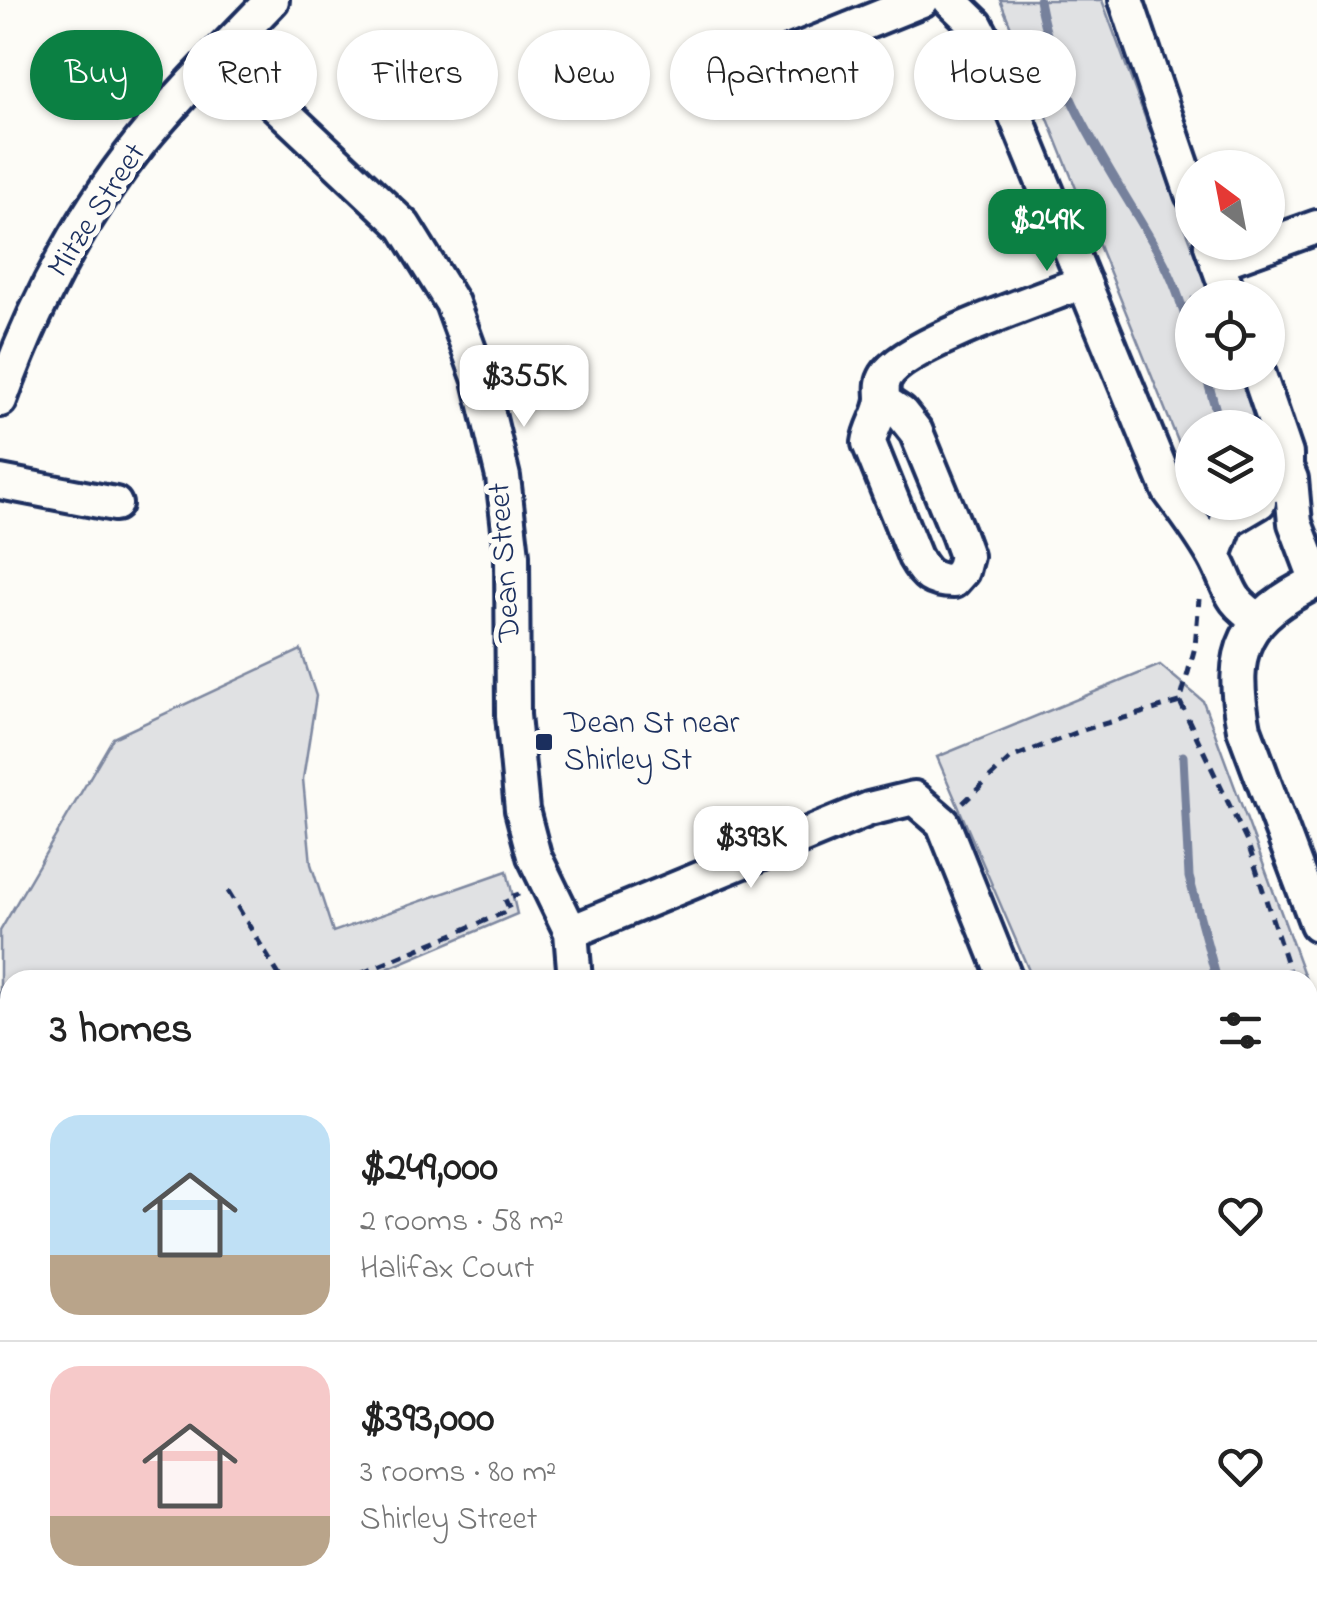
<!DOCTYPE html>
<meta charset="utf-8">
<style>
:root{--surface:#fff;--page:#f2f2f2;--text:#222;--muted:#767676;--line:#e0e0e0;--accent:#0b8043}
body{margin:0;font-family:"Indie Flower",sans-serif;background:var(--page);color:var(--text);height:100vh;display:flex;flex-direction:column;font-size:38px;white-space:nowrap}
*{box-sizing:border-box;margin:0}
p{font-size:32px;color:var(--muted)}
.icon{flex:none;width:55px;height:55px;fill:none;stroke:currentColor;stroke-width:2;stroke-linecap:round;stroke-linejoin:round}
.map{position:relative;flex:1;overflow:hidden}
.panel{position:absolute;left:0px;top:970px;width:1318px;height:642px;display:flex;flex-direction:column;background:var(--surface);border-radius:30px 30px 0 0;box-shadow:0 2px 8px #0004}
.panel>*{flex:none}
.banner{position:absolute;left:30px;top:30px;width:1258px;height:90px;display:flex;gap:20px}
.needle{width:65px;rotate:328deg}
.tools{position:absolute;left:1175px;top:150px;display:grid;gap:20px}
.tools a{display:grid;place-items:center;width:110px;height:110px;border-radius:50%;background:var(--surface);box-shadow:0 2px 8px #0004;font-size:50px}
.price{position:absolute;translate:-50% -85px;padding:0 22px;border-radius:20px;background:#fff;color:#222;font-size:32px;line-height:65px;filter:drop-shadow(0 2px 5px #0008)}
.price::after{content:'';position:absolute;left:50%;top:60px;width:30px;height:22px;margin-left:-15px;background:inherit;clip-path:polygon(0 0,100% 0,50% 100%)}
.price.selected{background:var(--accent);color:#fff}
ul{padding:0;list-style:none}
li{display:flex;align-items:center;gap:30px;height:250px;padding:0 50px}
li+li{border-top:2px solid var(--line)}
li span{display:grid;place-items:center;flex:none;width:280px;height:200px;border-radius:30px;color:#555}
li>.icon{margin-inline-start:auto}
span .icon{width:120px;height:120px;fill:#fffc;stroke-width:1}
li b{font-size:42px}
h2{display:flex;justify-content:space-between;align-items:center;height:120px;padding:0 50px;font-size:42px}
.chip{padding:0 35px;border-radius:45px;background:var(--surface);box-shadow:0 2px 8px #0004;font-size:35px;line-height:90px}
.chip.selected{background:var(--accent);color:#fff}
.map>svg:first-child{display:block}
</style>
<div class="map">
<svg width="1317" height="1612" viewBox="0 0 1317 1612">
<rect width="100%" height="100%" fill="#fdfcf7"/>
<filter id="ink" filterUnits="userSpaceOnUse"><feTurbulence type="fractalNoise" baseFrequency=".01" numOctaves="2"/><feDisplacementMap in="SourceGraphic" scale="20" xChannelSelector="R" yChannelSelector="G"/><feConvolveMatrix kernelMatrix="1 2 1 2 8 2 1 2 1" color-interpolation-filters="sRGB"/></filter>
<g filter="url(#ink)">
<path fill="#e0e1e3" stroke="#7e88a0" stroke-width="2.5" d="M 1000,0 L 1102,0 L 1211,297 L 1192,298 L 1192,372 L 1239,373 L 1259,427 L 1192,428 L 1192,476 Z
M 301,650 L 316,696 L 303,779 L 311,864 L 333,932 L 507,871 L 517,914 L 361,980 L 10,980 L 10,1061 L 0,1046 L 0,931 L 113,738 Z
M 1160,665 L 1203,701 L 1306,980 L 1033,980 L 937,757 Z
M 1308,983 L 1317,1008 L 1317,1612 L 1276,1612 L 1272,1603 L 1308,1602 Z"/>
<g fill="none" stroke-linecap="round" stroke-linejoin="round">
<path stroke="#76819c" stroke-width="9" d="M 1039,0 C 1057,100 1113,171 1161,257 C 1175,282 1183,310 1192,337
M 1205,372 L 1221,428
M 1183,756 L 1189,877 L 1217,980
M 1308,1191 L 1317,1207"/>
<defs>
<path id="minor" d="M 950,0 L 976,25 L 987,46 L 1169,490 C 1185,512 1201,533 1214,556 C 1231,586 1226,600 1259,619
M 1126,0 L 1192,194
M 221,53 L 404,226 L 452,303 L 480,380 L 503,477 L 512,555 L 513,715 L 522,810 L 534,856 L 571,932 L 575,980
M 751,69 L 922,0
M 1211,245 L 1230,298
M 1217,263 L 1317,227
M 1258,372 L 1286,454 L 1286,467 L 1275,485
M 0,400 C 33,308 80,217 142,140 C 182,91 228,46 272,0
M 883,401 L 901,413 L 916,432 L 958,534 L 966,556 L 962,571 L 953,581 C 932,581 925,575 915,557 L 869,443 C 871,427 882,414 883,399 C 883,390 881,384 886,376 C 905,344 1044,298 1084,282
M 1286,467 L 1291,479 L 1295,523 L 1317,581 C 1244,617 1228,648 1244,729 L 1317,924
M 0,482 L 115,504
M 1214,556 L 1227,521 L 1259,502
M 571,932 L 869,809 L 914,798 L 943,823 L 1006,980
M 0,1370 L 10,1367
M 0,1434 L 10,1459
M 69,1602 L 73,1612
M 439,1602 L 443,1612
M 822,1602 L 826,1612
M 1253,1602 L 1256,1612"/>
</defs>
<use href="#minor" stroke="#1b2f5e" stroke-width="40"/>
<path stroke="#1b2f5e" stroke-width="5" stroke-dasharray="10 8" stroke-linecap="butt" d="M 1180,702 L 1248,844 L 1292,980
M 963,803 L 1011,758 L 1086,729 L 1180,702 L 1195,647 L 1199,599
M 228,891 L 282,980
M 346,980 L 510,910 L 505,899 L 519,894
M 1308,1024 L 1317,1052
M 0,1041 L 10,1055"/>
<use href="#minor" stroke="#fdfcf7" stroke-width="32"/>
</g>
</g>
<rect fill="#1b2f5e" stroke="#fdfcf7" stroke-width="4" x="534" y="732" width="20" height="20" rx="5"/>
<g text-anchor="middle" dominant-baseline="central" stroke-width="10" stroke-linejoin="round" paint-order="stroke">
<g font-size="32" fill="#1b2f5e" stroke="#fdfcf7">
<text transform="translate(98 211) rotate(-57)">Mitze Street</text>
<text transform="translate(506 562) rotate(-94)">Dean Street</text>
</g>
<g font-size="32" fill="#1b2f5e" stroke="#fdfcf7" text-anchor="start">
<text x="564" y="724">Dean St near<tspan x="564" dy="37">Shirley St</tspan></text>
</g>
</g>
</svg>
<div class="tools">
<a><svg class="needle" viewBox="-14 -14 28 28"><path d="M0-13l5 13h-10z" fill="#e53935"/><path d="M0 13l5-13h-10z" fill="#767676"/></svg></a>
<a><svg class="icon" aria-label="locate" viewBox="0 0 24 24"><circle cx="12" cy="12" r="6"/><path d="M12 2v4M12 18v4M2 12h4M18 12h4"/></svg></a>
<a><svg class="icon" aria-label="layers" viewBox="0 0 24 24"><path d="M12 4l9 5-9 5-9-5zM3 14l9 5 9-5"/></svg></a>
</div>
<b class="price selected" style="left:1047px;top:274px">$249K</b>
<b class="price" style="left:524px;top:430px">$355K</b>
<b class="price" style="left:751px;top:891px">$393K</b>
<div class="banner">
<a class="chip selected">Buy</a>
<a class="chip">Rent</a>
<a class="chip">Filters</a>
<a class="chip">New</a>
<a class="chip">Apartment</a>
<a class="chip">House</a>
</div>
<section class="panel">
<h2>3 homes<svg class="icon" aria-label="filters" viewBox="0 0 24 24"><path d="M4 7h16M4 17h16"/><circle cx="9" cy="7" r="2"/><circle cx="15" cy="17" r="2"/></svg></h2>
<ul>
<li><span style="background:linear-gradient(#bfe0f5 70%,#b9a48a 0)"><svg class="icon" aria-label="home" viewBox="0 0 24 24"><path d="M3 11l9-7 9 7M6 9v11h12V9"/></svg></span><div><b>$249,000</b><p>2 rooms · 58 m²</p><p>Halifax Court</p></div><svg class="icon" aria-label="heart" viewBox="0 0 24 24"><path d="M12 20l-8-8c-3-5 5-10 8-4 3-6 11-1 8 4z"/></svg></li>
<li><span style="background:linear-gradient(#f6c9c9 75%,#b9a48a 0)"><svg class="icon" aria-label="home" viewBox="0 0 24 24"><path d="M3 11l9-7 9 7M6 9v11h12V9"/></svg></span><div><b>$393,000</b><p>3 rooms · 80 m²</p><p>Shirley Street</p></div><svg class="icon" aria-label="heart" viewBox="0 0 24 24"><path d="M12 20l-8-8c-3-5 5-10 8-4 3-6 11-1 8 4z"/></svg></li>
</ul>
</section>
</div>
